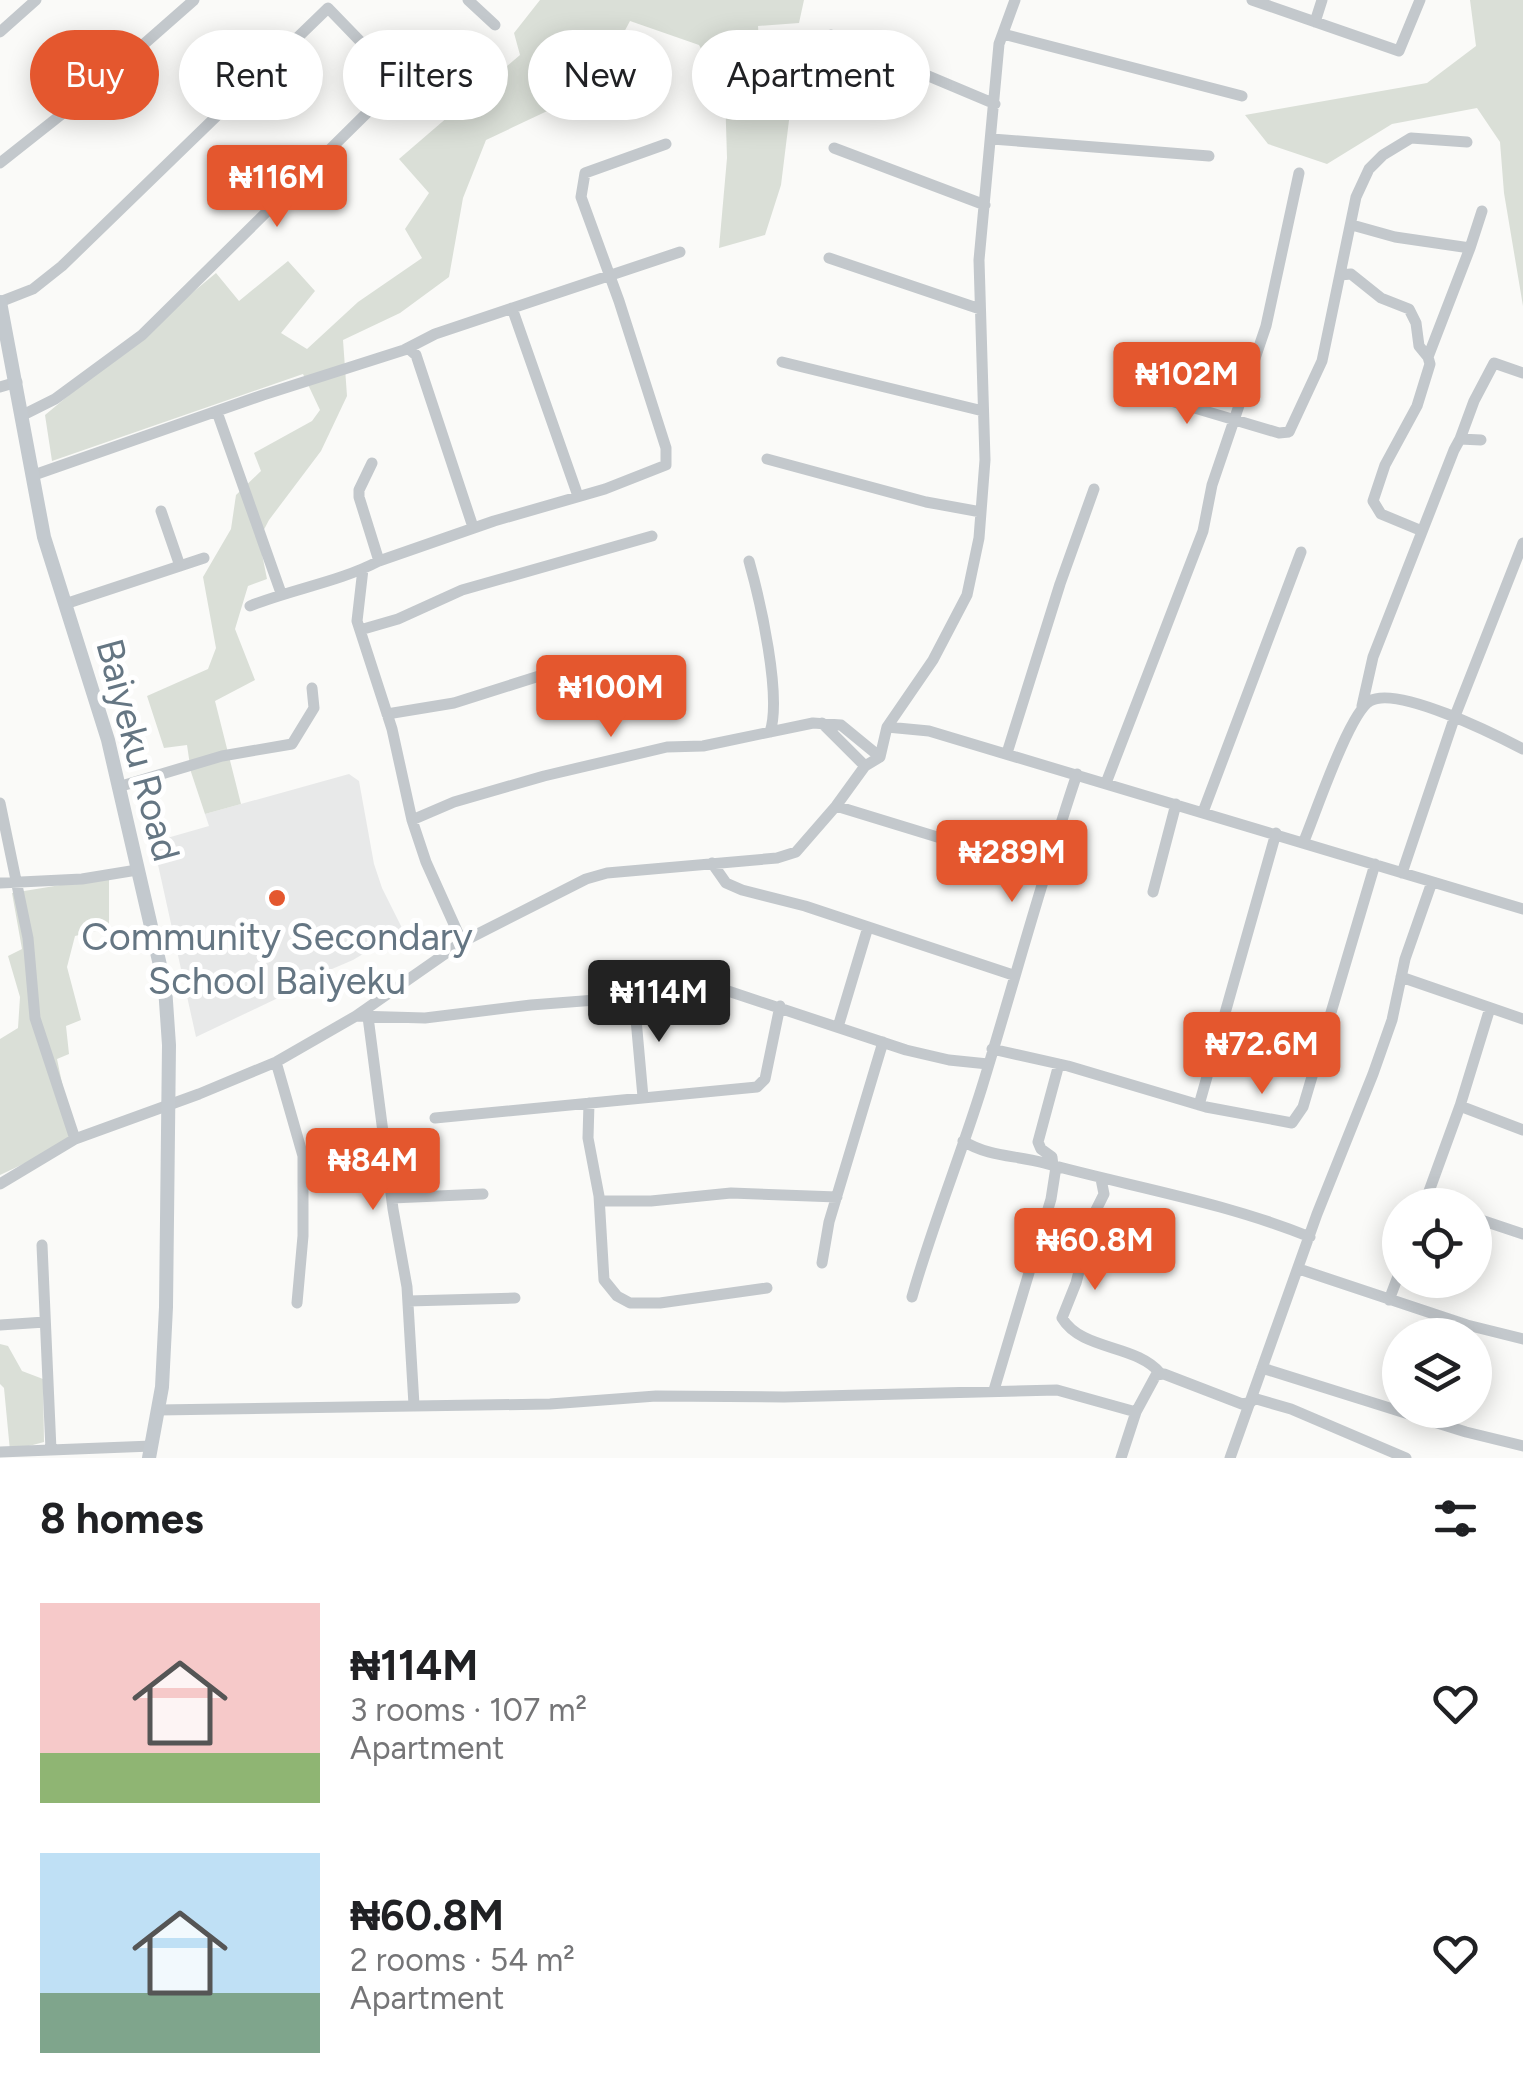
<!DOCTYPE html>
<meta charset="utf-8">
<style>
:root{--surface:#fff;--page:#f6f6f6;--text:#202124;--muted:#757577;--accent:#e4572e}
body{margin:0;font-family:Figtree,sans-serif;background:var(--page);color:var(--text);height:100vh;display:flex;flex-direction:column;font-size:38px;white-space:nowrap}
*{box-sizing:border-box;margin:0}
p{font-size:32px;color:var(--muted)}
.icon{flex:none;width:55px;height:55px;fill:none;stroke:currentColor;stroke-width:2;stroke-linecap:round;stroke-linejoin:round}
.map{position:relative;height:1458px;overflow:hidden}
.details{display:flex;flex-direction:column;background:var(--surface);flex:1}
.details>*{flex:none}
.top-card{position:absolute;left:30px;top:30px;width:1000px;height:90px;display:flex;gap:20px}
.controls{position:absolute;left:1382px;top:1188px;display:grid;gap:20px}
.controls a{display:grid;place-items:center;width:110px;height:110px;border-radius:50%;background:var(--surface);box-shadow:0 5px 25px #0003;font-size:50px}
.price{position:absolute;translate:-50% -85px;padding:0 22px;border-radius:10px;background:var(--accent);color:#fff;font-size:32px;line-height:65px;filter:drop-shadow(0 2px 5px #0008)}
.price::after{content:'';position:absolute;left:50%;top:60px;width:30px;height:22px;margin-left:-15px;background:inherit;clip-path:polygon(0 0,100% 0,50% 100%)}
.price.on{background:#222;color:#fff}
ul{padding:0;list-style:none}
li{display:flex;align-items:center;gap:30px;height:250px;padding:0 40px}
li span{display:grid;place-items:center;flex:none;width:280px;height:200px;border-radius:0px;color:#555}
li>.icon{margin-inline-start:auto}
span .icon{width:120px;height:120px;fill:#fffc;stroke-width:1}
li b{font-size:42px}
h2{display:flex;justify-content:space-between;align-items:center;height:120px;padding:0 40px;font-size:42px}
.chip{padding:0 35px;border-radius:45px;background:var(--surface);box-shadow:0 5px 25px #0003;font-size:35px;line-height:90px}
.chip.on{background:var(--accent);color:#fff}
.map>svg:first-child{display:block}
</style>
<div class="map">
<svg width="1523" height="1458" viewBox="0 0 1523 1458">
<rect width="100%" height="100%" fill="#fafaf8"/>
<path fill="#e8e9e9" d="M 349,774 L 359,781 L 374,864 L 382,888 L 403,930 L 353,960 L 304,981 L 280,997 L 196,1037 L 153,842 L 209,826 L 205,814 Z"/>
<path fill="#dadfd7" d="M 540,0 L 804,0 L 799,23 L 758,26 L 760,60 L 793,88 L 781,185 L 765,235 L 719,248 L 727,158 L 725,93 L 699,45 L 630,21 L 594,89 L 486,140 L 463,198 L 449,277 L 400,313 L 343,340 L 347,396 L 321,451 L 269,520 L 259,539 L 267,579 L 248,586 L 235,629 L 255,680 L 215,701 L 241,804 L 205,814 L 191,772 L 187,745 L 164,748 L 147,696 L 208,669 L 216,648 L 203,577 L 231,529 L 236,495 L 261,471 L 254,453 L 312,421 L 320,410 L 303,374 L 52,461 L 45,415 L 216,273 L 239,301 L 288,261 L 315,291 L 281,333 L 307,349 L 358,302 L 422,258 L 405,229 L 429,193 L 399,159 L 520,55 L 514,33 Z
M 1470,0 L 1523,0 L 1523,306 L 1504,193 L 1500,142 L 1477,108 L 1392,124 L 1327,164 L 1268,144 L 1245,115 L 1427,83 L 1476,46 Z
M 109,877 L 109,928 L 75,936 L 67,967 L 81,1020 L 66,1026 L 69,1054 L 57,1059 L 74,1140 L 0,1175 L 0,1039 L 18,1028 L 20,997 L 8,956 L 22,949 L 12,893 Z
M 0,1344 L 8,1346 L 22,1371 L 43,1379 L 44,1442 L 10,1451 L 4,1388 L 0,1384 Z"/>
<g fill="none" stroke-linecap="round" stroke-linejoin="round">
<path stroke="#c3c8cc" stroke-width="11" d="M 468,0 L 495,25
M 1252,0 L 1399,51 L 1420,0
M 1315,22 L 1322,0
M 0,32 L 36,0
M 1003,34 L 1242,96
M 831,35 L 995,104
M 992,139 L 1209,156
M 834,148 L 985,205
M 0,163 L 86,95 L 194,0
M 1352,225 L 1395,237 L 1470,248 L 1428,357
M 1470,248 L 1482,211
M 829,258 L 980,309
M 1340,275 L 1351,274 L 1381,298 L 1409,309 L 1416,323 L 1419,346 L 1428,357 L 1430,364 L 1417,406 L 1385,465 L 1373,501 L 1381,514 L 1422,531
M 0,302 L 33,289 L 62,266 L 328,8 L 389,71 L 393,81 L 385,95 L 142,335 L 55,399 L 23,415
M 512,308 L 578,496
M 408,348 L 416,355 L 473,527
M 782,362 L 983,411
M 0,387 L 17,382
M 1151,395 L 1279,433 L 1289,432 L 1322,361 L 1356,197 L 1369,169 L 1383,155 L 1411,138 L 1467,142
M 217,412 L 281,593
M 1460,439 L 1474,401 L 1494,363 L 1523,373
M 767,459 L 926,502 L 981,512
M 372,463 L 359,490 L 359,497 L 379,561
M 34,475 L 263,395 L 404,350 L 435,334 L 680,252
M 161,511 L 180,566
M 749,561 C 760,600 782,696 770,732
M 363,569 L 357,621 L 392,729 L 412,820 L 426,862 L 462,942
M 65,604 L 204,558
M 250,606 C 292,589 339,582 379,561 L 494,521 L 605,489 L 666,465 L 666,448 L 619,301 L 581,197 L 585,173 L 666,144
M 360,630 L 398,619 L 462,590 L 652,536
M 1362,706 L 1373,657 L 1454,450 L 1460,439 L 1481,440
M 387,714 L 454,703 L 555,671
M 822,723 L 865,766
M 887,727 L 929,731 L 1523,909
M 1007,753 L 1060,584 L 1094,489
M 1106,783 L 1203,531 L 1212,485 L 1266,326 L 1299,173
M 118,787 L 222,756 L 292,744 L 314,708 L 312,688
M 0,803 L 28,938 L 35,1018 L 75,1139
M 836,806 L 1045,870
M 1203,812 L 1301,552
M 412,820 L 454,802 L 544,776 L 667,747 L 703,746 L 813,723 L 841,725 L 880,757
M 1304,841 C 1315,815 1349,713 1370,701 C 1397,685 1496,735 1523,749
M 712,863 L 726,883 L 742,890 L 805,906 L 1013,975
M 1402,873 L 1455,716 L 1523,543
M 0,883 L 82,879 L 137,870
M 1153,892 L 1176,804
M 1401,977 L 1523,1019
M 634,997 L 643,1097
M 356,1016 L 425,1018 L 531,1005 L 725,990 L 906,1050 L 949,1060 L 988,1064
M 368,1017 L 393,1209 L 407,1287 L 414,1405
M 838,1027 L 868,927
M 992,1049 L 1068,1066 L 1206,1107 L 1292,1123 L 1303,1107 L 1375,864
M 276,1062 L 303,1156 L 303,1236 L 297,1303
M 589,1103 L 588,1138 L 599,1196 L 604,1280 L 617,1296 L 630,1303 L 660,1303 L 767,1288
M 1199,1105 L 1276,833
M 1460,1106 L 1523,1130
M 435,1118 L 757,1087 L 765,1079 L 780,1006
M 963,1141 C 989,1157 1015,1155 1044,1163 C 1132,1187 1224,1202 1310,1237
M 1053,1166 L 1052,1157 L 1041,1149 L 1038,1142 L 1059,1064
M 1101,1179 L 1104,1194 L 1094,1214 L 1076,1283 L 1062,1318 C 1082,1351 1136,1344 1160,1373
M 0,1184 L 75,1139 L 199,1094 L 276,1062 L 356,1016 L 462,942 L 586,879 L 607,873 L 777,858 L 796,852 L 836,806 L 865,766 L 880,757 L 887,727 L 933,660 L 967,595 L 979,538 L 985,460 L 979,260 L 999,44 L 1015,0
M 392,1198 L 483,1194
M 600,1201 L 651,1201 L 731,1193 L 837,1197
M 1424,1205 L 1460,1106 L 1490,1008
M 1475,1218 L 1523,1234
M 42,1245 L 51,1450
M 822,1263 L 829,1222 L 883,1042
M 1299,1269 L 1467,1325 L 1523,1339
M 912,1297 C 932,1226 960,1158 982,1087 C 1014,983 1042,878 1077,774
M 1389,1300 L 1400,1271
M 408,1301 L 515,1298
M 0,1325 L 45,1322
M 1262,1368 L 1466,1432 L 1523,1446
M 994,1390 L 1051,1199 L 1056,1167
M 1253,1398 L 1291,1409 L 1406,1458
M 158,1410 L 550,1404 L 656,1396 L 784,1397 L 1057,1390 L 1136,1412
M 0,1452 L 152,1446
M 1121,1458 L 1136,1412 L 1156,1375 L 1164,1374 L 1242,1404 L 1251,1402
M 1230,1458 L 1317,1214 L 1373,1074 L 1392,1020 L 1405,959 L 1432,882"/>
<path stroke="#c3c9ce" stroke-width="14" d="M 0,302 L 44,537 L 108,740 L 165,987 L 169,1045 L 166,1307 L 162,1387 L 149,1458"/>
</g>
<circle fill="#e4572e" stroke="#fff" stroke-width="4" cx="277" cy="898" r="10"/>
<g text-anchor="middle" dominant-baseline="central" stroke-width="10" stroke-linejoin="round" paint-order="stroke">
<g font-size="38" fill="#657683" stroke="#fff">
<text transform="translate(138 750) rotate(75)">Baiyeku Road</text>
</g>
<g font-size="38" fill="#657683" stroke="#fff">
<text x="277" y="937">Community Secondary<tspan x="277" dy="44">School Baiyeku</tspan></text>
</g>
</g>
</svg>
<div class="controls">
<a><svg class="icon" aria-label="locate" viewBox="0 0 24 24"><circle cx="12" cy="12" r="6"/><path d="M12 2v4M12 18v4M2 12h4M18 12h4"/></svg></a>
<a><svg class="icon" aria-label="layers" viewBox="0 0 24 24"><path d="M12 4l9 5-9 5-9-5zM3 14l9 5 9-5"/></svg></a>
</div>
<b class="price" style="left:277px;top:230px">₦116M</b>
<b class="price" style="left:1187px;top:427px">₦102M</b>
<b class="price" style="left:611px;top:740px">₦100M</b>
<b class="price" style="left:1012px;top:905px">₦289M</b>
<b class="price on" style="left:659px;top:1045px">₦114M</b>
<b class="price" style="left:1262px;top:1097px">₦72.6M</b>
<b class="price" style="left:373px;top:1213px">₦84M</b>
<b class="price" style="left:1095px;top:1293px">₦60.8M</b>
<div class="top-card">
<a class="chip on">Buy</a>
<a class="chip">Rent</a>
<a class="chip">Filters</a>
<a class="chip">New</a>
<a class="chip">Apartment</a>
</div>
</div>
<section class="details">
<h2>8 homes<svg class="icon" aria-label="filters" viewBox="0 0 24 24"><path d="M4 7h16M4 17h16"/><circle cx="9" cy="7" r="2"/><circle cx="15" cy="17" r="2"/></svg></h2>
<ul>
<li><span style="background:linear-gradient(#f6c9c9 75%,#8fb573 0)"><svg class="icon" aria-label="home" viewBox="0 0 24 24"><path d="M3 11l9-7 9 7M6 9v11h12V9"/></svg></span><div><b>₦114M</b><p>3 rooms · 107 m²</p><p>Apartment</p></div><svg class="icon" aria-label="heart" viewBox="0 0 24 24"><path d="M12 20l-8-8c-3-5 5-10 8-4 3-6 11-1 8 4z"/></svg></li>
<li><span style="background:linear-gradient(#bfe0f5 70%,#7fa58c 0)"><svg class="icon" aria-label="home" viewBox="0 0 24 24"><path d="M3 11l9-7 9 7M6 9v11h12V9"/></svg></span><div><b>₦60.8M</b><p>2 rooms · 54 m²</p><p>Apartment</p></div><svg class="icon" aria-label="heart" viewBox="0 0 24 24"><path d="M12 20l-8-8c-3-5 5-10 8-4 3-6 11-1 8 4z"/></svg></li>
</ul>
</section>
